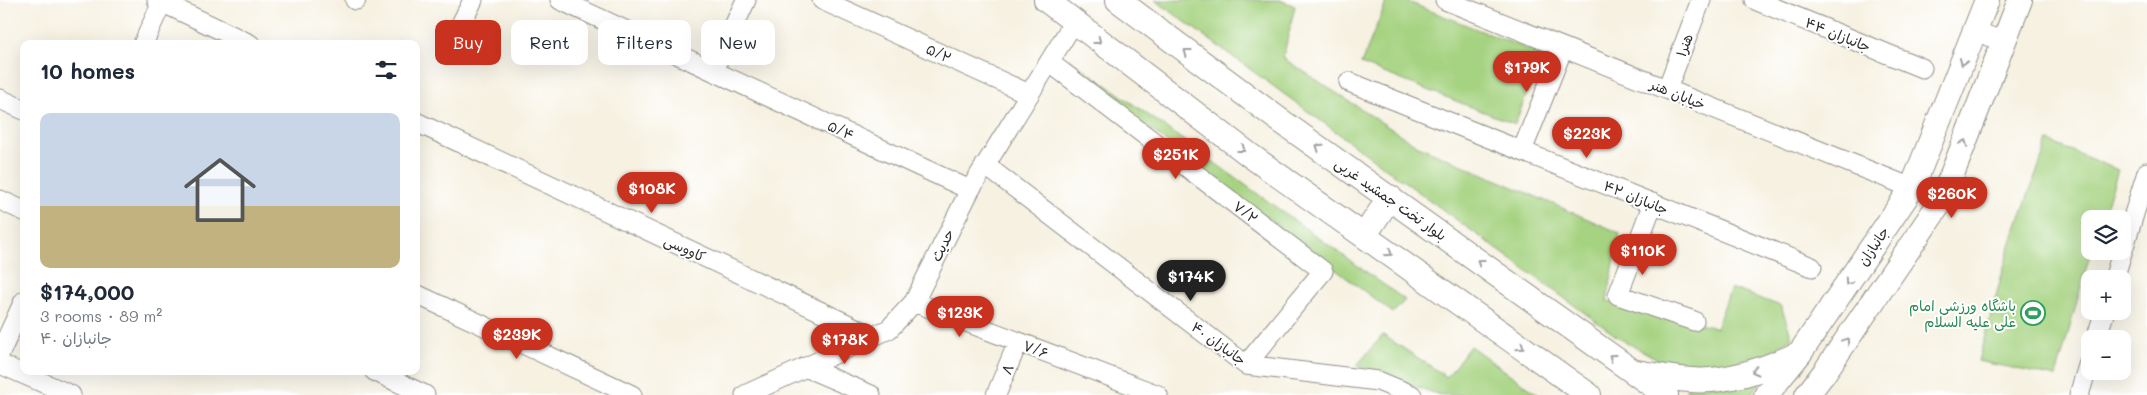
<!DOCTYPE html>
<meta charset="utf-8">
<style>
:root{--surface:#fff;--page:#f2f2f3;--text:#1f2937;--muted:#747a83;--accent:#c8321e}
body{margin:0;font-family:Mali,"Playpen Sans Arabic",sans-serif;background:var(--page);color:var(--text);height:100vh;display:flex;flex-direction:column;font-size:19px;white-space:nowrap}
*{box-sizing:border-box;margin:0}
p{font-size:16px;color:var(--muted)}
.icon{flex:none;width:28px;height:28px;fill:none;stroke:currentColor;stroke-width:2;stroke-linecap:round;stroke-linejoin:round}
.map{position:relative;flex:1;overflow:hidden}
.side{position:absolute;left:20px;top:40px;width:400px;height:335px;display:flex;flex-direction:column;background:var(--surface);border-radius:10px;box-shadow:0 5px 20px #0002}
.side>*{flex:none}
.top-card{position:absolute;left:435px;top:20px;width:475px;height:45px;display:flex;gap:10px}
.fabs{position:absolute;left:2081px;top:210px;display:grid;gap:10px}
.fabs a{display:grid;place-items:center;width:50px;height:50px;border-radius:10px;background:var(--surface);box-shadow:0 5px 20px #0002;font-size:25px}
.price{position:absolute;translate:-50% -42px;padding:0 11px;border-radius:18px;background:var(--accent);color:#fff;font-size:16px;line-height:32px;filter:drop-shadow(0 1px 2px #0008)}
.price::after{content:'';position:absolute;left:50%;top:30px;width:15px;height:11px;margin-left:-8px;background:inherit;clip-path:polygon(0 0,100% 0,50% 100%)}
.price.on{background:#222;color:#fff}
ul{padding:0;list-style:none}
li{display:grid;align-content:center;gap:10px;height:265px;padding:0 20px}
li span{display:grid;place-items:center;height:155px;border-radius:10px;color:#555}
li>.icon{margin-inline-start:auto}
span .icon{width:90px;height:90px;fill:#fffc;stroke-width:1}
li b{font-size:21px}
h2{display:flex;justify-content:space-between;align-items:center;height:60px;padding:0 20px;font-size:21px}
.chip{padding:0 18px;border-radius:10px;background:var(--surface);box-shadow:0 5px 20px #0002;font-size:18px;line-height:45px}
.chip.on{background:var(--accent);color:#fff}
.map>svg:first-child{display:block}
</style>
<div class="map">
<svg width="2147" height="395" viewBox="0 0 2147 395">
<rect width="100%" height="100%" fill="#fff"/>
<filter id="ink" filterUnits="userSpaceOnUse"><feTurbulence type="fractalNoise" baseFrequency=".02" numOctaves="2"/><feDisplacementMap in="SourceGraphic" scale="10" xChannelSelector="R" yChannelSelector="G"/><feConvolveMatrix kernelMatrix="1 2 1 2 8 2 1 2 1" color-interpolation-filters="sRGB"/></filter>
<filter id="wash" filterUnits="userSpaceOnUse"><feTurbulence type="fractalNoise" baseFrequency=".0096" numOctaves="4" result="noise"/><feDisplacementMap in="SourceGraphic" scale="20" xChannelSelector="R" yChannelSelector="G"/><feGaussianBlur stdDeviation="1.12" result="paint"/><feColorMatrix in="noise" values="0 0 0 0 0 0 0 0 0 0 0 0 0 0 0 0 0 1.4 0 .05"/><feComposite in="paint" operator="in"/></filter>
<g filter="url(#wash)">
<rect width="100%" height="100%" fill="#f6f1e1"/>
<path fill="#a6d381" stroke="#687f56" d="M 1155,0 L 1280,0 L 1295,6 L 1283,58 L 1416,145 L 1620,233 L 1607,301 L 1716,328 L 1731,288 L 1781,306 L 1792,338 L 1762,356 L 1715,367 L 1672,367 L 1619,338 Z
M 1387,0 L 1403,0 L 1542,55 L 1515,124 L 1361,64 Z
M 1069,58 L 1405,300 L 1393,313 L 1064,64 Z
M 2048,141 L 2118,170 L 2102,219 L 2090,219 L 2091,251 L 2056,377 L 1978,361 L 2011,242 Z
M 1383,335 L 1447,377 L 1470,346 L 1539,395 L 1440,395 L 1357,365 Z
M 1765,378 L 1750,395 L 1694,395 L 1685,389 Z"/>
</g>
<g filter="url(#ink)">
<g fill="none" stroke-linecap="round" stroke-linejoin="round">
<defs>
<path id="minor" d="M 157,0 L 250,44
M 355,0 L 356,0
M 560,0 L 970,190
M 822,0 L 1029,94
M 1445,0 L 1912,188
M 1755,0 L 1922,68
M 1975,31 L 2004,42
M 456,34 L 473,0
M 143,44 L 163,0
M 1049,62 L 1323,271 L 1246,365
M 713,71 L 746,0
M 1349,82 L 1812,267
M 1667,89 L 1701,0
M 0,99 L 24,110
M 416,122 L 873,336
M 1522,151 L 1563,48
M 985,165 L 1246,365 L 1378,381 L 1412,395
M 0,200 L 24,211
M 1653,203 L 1618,295 L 1694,321
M 2114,279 L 2147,172
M 416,294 L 632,395
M 914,302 L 1158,395
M 2096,339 L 2105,311
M 0,353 L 24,301
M 0,364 L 71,395
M 805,367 L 871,395
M 374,371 L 425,395
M 745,395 L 889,329 L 914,302 L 970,190 L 1074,22
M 996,395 L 1018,342
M 2079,395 L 2090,359"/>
<path id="major" d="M 1046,0 L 1251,156 L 1589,395
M 1118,0 L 1278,119 L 1666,395
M 1364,236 L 1390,197
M 1637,372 C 1655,375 1673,379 1691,380 C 1727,383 1765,369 1796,355
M 1766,395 L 1800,353 L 1912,188 L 1987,0
M 1807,395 L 1824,373 L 1942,200 L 2020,0"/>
</defs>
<use href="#minor" stroke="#908e86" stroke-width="21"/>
<use href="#major" stroke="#908e86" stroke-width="26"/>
<use href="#minor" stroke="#fff" stroke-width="19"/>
<use href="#major" stroke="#fff" stroke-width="24"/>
</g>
<defs><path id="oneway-chevron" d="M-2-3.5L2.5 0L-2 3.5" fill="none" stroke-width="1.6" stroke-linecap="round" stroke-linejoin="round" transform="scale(1.25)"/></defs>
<g stroke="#a0a0a0">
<use href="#oneway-chevron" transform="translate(1098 41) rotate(37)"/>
<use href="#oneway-chevron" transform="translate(1187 52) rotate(-143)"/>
<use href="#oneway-chevron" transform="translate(1963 62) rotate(112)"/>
<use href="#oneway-chevron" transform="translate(1964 143) rotate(-69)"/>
<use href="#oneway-chevron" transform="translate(1319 147) rotate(-145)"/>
<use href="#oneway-chevron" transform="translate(1242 149) rotate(37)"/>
<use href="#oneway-chevron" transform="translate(1389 253) rotate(35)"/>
<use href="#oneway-chevron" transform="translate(1480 262) rotate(-144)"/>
<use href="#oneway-chevron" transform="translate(1848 282) rotate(124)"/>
<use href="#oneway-chevron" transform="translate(1846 341) rotate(-56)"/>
<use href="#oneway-chevron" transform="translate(1521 347) rotate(35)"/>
<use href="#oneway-chevron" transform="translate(1612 357) rotate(-144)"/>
<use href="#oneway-chevron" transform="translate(1755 371) rotate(166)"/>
</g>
</g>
<defs>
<symbol id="stadium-ring" viewBox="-11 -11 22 22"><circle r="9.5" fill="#fff" stroke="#2e9e5b" stroke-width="1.5"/><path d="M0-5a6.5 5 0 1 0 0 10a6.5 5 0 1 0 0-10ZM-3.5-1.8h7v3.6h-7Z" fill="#2e9e5b"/></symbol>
</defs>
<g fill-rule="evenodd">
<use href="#stadium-ring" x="2019" y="299" width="28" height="28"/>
</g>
<g text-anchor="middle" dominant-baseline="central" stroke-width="4" stroke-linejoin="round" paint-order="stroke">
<g font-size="14" fill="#2b2b2b" stroke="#fff">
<text transform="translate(1838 34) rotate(22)">۴۴ جانبازان</text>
<text transform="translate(1684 45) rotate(-69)">هنر۱</text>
<text transform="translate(939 53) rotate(25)">۵/۲</text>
<text transform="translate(1678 94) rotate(22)">خیابان هنر</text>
<text transform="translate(841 130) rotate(25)">۵/۴</text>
<text transform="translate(1636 197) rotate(22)">۴۲ جانبازان</text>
<text transform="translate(1391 199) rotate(35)">بلوار تخت جمشید غربی</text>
<text transform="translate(1246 212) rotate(37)">۷/۲</text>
<text transform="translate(942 245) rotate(-64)">حدیث</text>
<text transform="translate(1873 246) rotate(-56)">جانبازان</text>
<text transform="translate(685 248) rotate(25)">کاووسی</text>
<text transform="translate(1219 343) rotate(36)">۴۰ جانبازان</text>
<text transform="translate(1036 349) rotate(21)">۷/۶</text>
<text transform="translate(1007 369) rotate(-67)">۸</text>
</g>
<g font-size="14" fill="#27864d" stroke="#fff" text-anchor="end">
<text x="2016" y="305">باشگاه ورزشی امام<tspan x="2016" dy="16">علی علیه السلام</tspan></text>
</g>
</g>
</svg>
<div class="fabs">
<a><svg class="icon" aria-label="layers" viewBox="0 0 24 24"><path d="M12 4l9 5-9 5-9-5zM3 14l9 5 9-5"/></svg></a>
<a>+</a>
<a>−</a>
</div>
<b class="price" style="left:1527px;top:93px">$179K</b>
<b class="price" style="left:1587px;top:159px">$223K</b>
<b class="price" style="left:1176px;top:180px">$251K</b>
<b class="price" style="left:652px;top:214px">$108K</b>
<b class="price" style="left:1952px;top:219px">$260K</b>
<b class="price" style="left:1643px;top:276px">$110K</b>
<b class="price on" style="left:1191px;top:302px">$174K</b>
<b class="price" style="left:960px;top:338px">$123K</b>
<b class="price" style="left:517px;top:360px">$239K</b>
<b class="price" style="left:845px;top:365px">$178K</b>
<div class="top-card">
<a class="chip on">Buy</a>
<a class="chip">Rent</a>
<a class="chip">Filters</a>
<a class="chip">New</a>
</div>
<section class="side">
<h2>10 homes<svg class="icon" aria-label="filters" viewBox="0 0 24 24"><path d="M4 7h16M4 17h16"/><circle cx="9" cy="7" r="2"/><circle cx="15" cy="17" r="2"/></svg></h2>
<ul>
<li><span style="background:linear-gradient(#c9d6e8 60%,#c2b280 0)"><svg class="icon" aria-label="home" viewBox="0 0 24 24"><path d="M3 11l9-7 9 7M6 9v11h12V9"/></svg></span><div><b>$174,000</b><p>3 rooms · 89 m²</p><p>۴۰ جانبازان</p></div></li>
</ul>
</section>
</div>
